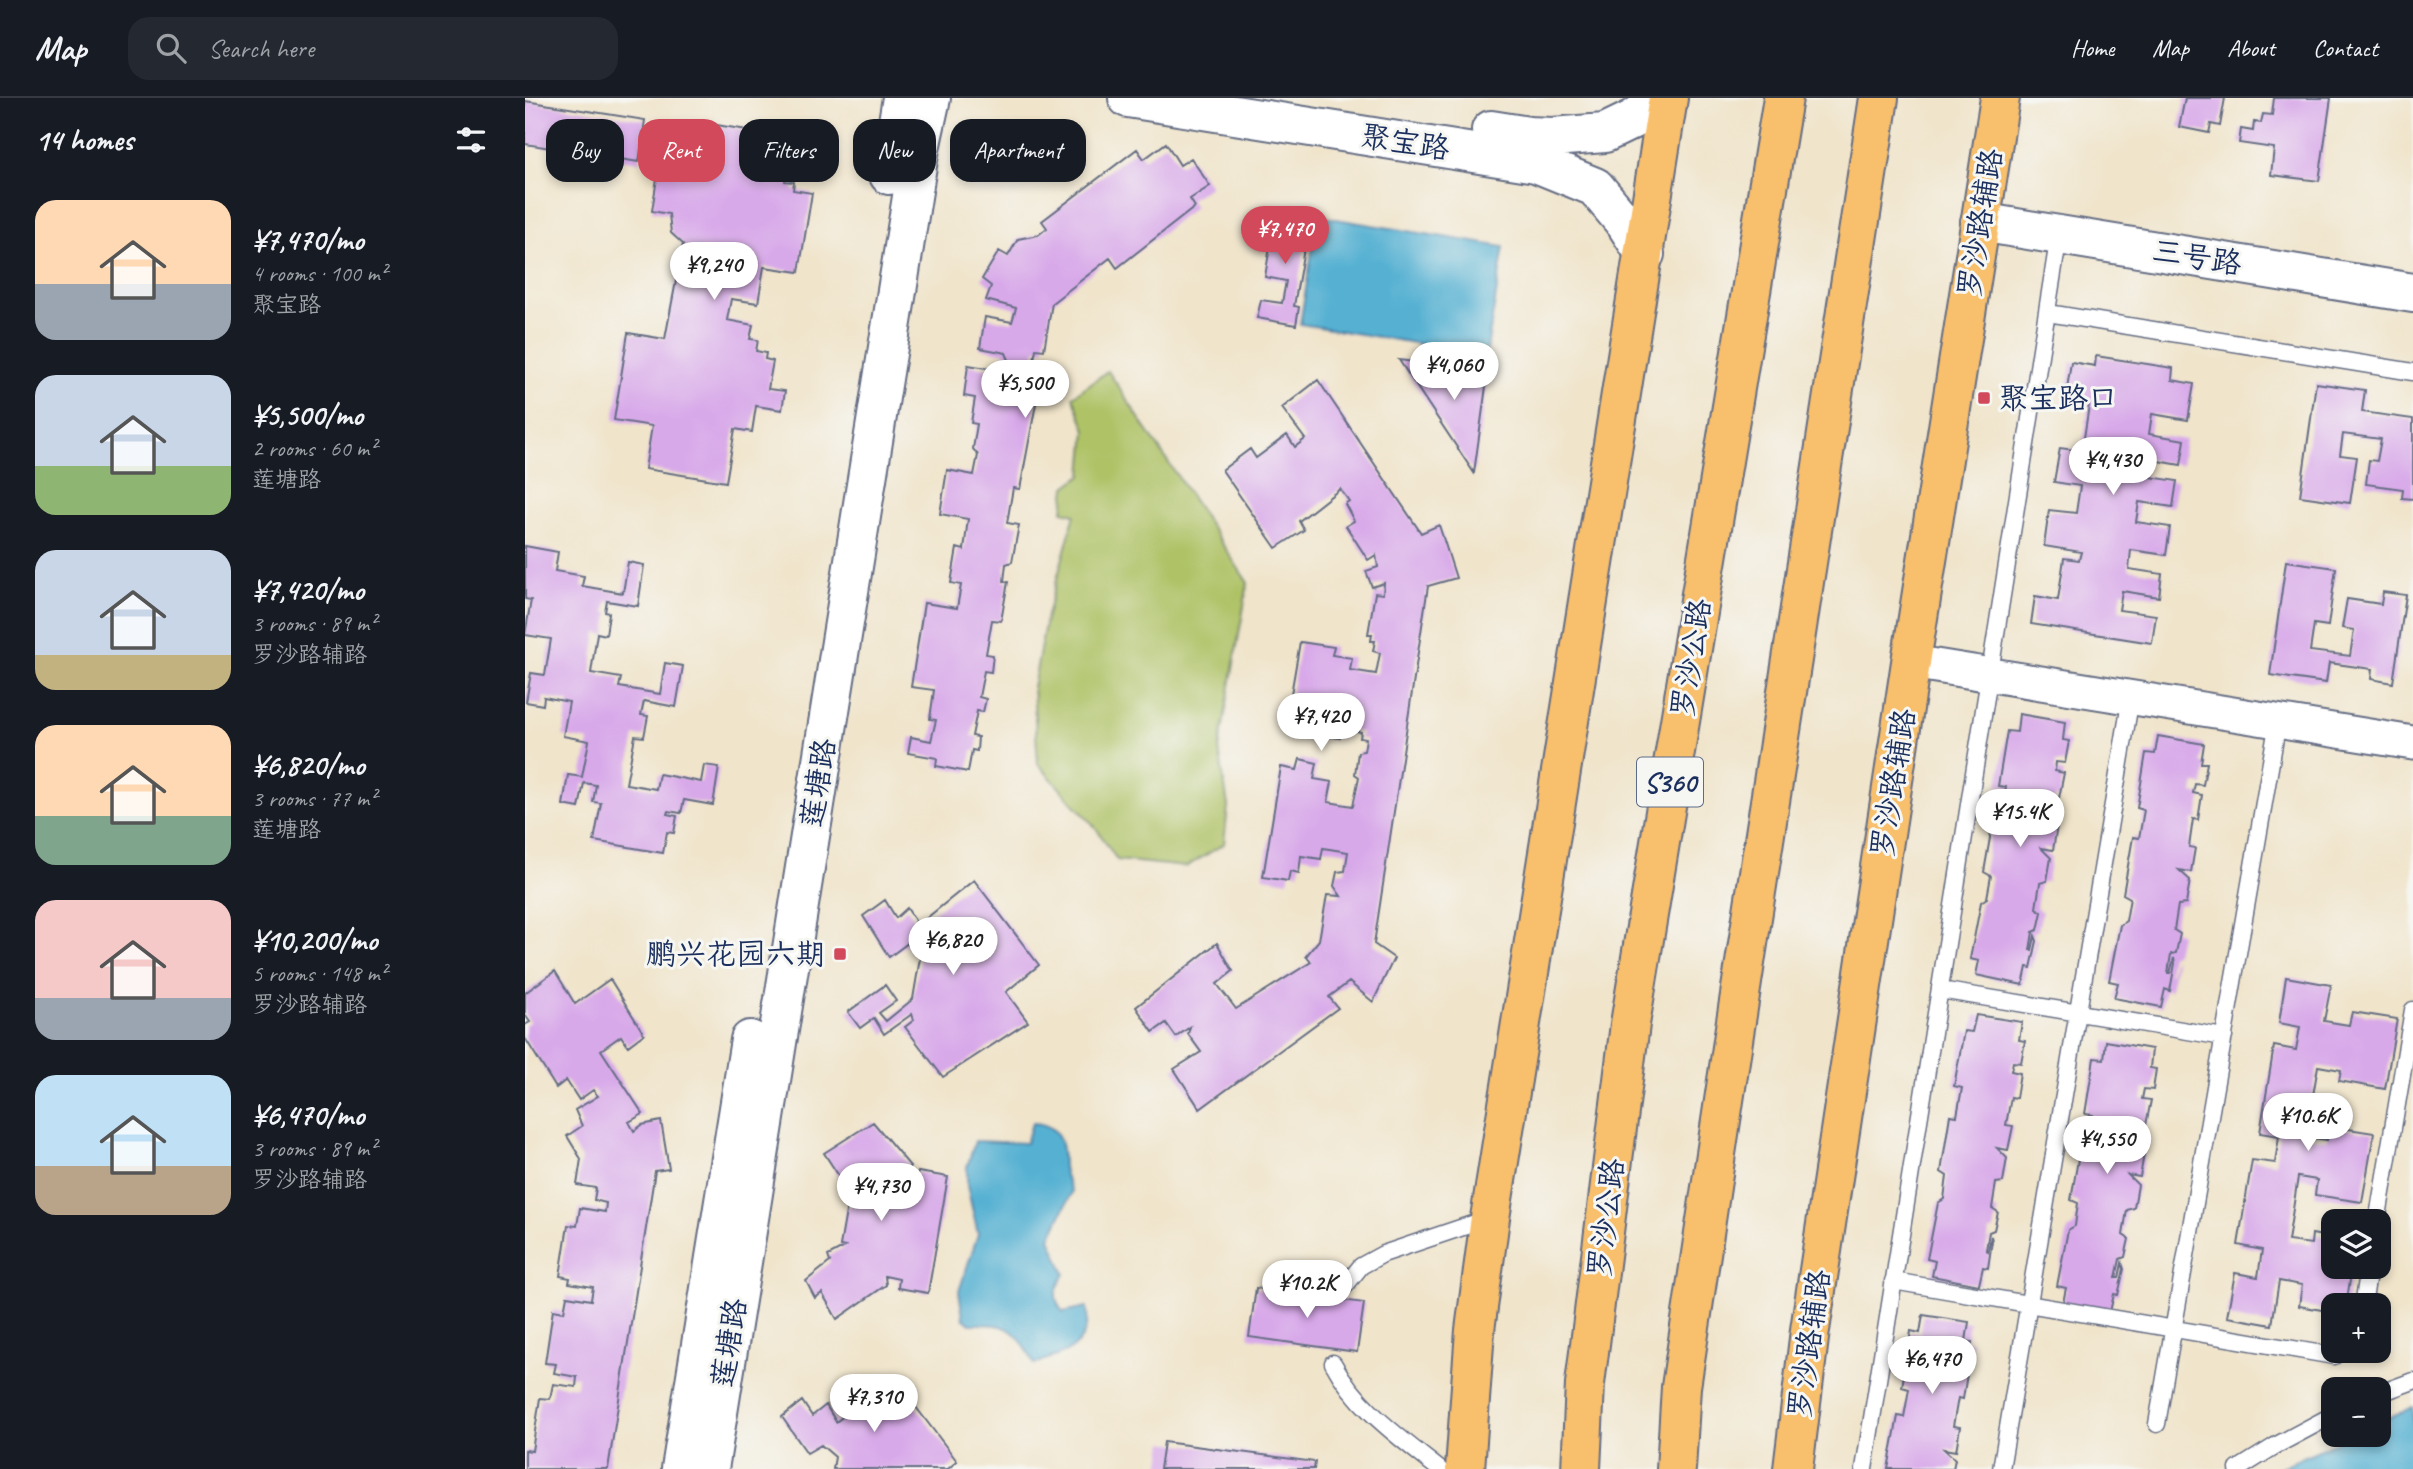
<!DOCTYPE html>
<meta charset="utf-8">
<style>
:root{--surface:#171b24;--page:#242831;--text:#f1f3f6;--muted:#9ea1a6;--line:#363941;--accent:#d1495b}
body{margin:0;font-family:Caveat,"LXGW WenKai TC",sans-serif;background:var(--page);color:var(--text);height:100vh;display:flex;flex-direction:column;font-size:26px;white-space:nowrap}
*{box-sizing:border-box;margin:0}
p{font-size:23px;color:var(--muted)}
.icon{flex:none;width:38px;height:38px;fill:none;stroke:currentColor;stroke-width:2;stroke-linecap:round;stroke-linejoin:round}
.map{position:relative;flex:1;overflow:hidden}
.drawer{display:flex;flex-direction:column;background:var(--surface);width:525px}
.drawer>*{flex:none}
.banner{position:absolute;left:21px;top:21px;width:665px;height:63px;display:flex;gap:14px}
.controls{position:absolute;left:1796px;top:1111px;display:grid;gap:14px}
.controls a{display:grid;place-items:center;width:70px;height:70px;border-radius:14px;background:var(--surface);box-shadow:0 4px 10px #0003;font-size:35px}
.price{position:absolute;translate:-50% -60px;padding:0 16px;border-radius:24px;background:#fff;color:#222;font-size:23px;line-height:46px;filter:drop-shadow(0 2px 4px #0008)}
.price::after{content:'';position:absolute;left:50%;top:42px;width:21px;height:16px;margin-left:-10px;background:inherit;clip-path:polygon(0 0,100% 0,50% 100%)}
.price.current{background:var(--accent);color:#fff}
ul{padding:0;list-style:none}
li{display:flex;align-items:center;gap:21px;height:175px;padding:0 35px}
li span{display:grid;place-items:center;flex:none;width:196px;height:140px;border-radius:21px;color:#555}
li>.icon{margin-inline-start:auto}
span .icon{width:84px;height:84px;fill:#fffc;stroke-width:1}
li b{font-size:30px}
h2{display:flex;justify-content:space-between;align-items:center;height:84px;padding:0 35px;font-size:30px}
.tag{padding:0 24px;border-radius:21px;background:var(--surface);box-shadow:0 4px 10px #0003;font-size:24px;line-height:63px}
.tag.current{background:var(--accent);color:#fff}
header{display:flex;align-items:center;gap:42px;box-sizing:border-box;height:98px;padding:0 35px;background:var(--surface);border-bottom:2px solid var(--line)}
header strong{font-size:33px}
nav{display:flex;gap:38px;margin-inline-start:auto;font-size:24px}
.search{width:490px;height:63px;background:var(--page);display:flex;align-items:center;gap:18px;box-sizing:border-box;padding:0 24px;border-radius:21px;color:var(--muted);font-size:26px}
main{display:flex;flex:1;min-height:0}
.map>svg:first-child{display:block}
</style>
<header>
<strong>Map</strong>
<div class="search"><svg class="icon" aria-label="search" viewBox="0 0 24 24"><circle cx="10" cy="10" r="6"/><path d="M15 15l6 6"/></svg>Search here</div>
<nav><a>Home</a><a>Map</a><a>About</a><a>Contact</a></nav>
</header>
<main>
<section class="drawer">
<h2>14 homes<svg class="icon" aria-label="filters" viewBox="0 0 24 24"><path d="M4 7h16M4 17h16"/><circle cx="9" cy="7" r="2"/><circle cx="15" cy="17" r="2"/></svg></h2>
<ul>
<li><span style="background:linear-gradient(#ffd9b3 60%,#9aa5b1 0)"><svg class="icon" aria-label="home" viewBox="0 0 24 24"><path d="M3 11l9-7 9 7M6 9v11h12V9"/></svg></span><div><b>¥7,470/mo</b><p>4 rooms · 100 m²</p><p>聚宝路</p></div></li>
<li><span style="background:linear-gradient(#c9d6e8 65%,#8fb573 0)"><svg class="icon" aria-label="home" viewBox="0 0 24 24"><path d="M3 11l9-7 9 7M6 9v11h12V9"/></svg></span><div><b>¥5,500/mo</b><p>2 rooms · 60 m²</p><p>莲塘路</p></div></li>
<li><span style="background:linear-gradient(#c9d6e8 75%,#c2b280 0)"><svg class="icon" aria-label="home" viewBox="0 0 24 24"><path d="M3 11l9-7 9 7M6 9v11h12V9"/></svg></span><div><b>¥7,420/mo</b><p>3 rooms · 89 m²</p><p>罗沙路辅路</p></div></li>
<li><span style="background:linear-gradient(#ffd9b3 65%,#7fa58c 0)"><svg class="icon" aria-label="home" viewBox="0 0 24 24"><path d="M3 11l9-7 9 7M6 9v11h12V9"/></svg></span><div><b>¥6,820/mo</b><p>3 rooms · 77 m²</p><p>莲塘路</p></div></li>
<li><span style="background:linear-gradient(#f6c9c9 70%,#9aa5b1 0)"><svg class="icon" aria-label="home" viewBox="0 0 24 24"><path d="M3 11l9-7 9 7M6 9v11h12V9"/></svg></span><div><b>¥10,200/mo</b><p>5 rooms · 148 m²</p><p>罗沙路辅路</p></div></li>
<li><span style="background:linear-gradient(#bfe0f5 65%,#b9a48a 0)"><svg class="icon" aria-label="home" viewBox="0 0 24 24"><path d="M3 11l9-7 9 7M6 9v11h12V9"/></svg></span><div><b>¥6,470/mo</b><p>3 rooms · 89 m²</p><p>罗沙路辅路</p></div></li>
</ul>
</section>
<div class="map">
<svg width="1888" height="1371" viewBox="0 0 1888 1371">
<rect width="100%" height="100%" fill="#f6f6f2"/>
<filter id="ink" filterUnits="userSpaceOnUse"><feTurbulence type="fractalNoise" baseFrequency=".0143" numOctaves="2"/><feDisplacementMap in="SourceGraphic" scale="14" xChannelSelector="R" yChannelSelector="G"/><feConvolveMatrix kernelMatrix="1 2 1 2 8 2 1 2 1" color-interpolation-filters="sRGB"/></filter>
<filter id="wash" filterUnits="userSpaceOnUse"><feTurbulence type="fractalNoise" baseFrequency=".00686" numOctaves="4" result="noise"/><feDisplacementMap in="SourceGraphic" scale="28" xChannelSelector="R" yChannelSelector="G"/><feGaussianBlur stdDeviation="1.57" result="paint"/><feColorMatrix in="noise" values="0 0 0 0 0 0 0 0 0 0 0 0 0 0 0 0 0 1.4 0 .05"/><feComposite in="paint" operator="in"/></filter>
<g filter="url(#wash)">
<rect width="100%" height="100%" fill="#f0e4ca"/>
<path fill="#afc266" stroke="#657862" stroke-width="2" d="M 583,273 L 723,485 L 694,651 L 703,708 L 699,746 L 661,769 L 592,762 L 571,730 L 513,666 L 508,589 L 521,521 L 550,416 L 538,413 L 541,389 L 557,377 L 561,332 L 548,298 Z"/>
<path fill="#54b0d2" stroke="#387098" stroke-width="2" d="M 793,118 L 979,149 L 961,257 L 775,226 Z
M 507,1025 C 535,1026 538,1044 538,1068 C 538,1076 544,1086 547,1094 L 525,1140 L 540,1176 C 531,1192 526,1198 538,1214 L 562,1209 C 564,1234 557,1249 532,1258 C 524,1261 517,1262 510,1267 C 491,1232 487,1225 445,1226 L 438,1220 L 434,1193 L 453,1136 L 442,1088 L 442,1069 L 450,1043 L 501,1045 Z
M 1888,1309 L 1888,1371 L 1752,1371 L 1826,1337 L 1853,1337 L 1853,1324 Z"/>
<g id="blocks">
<path fill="#d8a9e9" d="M 1660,0 L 1700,0 L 1695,28 L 1686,26 L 1684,35 L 1654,29 Z
M 1749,0 L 1806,0 L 1794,83 L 1746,77 L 1749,50 L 1714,45 L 1716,31 L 1728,33 L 1729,24 L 1736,25 L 1738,16 L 1747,17 Z
M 0,3 L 120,22 L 114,64 L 0,46 Z
M 179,25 L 260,38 L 255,67 L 262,68 L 260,83 L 269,84 L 268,92 L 287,95 L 274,174 L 239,169 L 233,205 L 206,201 L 202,222 L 228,227 L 225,241 L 233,242 L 231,253 L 241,255 L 240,261 L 248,263 L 243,291 L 260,293 L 257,312 L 231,308 L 227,334 L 210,331 L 201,384 L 120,371 L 127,328 L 89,322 L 103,235 L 140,241 L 158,146 L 146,135 L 144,116 L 127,113 L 134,67 L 171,73 Z
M 641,45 L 655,67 L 666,60 L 685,88 L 665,101 L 670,109 L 592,170 L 585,160 L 527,205 L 519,252 L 511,251 L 503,293 L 513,295 L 495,391 L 488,390 L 482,425 L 494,427 L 487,464 L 481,466 L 479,483 L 483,484 L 476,523 L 467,522 L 461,556 L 468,557 L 466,574 L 459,573 L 454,599 L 461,601 L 458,614 L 452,613 L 447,638 L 453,639 L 452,653 L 447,652 L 443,674 L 411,668 L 412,660 L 383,655 L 386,639 L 406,643 L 411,622 L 405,621 L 409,592 L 386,589 L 399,505 L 432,510 L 436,487 L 426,485 L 432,450 L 439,452 L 443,421 L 415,416 L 422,372 L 449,377 L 453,357 L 448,351 L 452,326 L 446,325 L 450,300 L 439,298 L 443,267 L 468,271 L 483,269 L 484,262 L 481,255 L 455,250 L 460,219 L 487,224 L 491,210 L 461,202 L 466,188 L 457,181 L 474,153 L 483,158 L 493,141 L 513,137 L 522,130 L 517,123 L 612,51 L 619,61 Z
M 751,112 L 775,117 L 773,126 L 783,128 L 769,208 L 774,209 L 771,227 L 732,220 L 736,202 L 757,205 L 761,183 L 740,179 Z
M 1571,258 L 1648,270 L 1647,282 L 1669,286 L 1663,322 L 1627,316 L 1624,336 L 1660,342 L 1656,367 L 1621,361 L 1618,378 L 1652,383 L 1648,409 L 1614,404 L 1611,424 L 1645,429 L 1641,457 L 1606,452 L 1604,471 L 1637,476 L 1634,499 L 1597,493 L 1594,512 L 1631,517 L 1627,545 L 1506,526 L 1510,498 L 1533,502 L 1539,460 L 1554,462 L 1556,454 L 1519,448 L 1524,412 L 1551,415 L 1555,388 L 1529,384 L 1535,350 L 1557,353 L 1564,307 L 1540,304 L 1546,264 L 1570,268 Z
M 874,262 L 963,274 L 949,375 Z
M 793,282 L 896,435 L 914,427 L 931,480 L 903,488 L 849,846 L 869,860 L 848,904 L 824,884 L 804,899 L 813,910 L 675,1011 L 649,971 L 676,954 L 663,936 L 665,929 L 651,939 L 641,925 L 628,934 L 611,909 L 692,845 L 708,873 L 692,886 L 711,911 L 786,864 L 781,858 L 794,842 L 802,797 L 816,798 L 809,788 L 812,774 L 820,773 L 823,754 L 798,750 L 796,761 L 776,758 L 774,775 L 765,773 L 763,783 L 738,779 L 756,669 L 772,672 L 775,661 L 792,665 L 789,681 L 807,684 L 803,704 L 828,708 L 834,679 L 830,676 L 833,654 L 839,653 L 841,641 L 835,640 L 836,634 L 817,630 L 815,640 L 760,631 L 775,544 L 809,549 L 807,557 L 827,560 L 825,572 L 851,576 L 855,555 L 848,553 L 850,543 L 846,543 L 847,536 L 843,536 L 850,495 L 858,496 L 859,485 L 847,489 L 841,473 L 853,469 L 851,457 L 843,462 L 821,428 L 829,423 L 820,406 L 824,403 L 815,391 L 774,423 L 779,432 L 751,450 L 697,372 L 725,351 L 731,360 L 762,337 L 770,349 L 780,341 L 757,310 Z
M 1791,285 L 1840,292 L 1837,314 L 1888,321 L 1888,401 L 1877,400 L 1878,391 L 1841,386 L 1844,362 L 1852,363 L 1856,341 L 1818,336 L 1815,357 L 1832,359 L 1825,405 L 1775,398 Z
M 0,448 L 33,454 L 30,473 L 59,478 L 57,488 L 98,495 L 103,464 L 119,467 L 113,508 L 82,503 L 80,514 L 84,515 L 81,537 L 72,535 L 66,575 L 96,580 L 94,589 L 135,596 L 140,565 L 158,568 L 151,609 L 119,603 L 116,617 L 123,618 L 119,639 L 110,638 L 101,686 L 131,691 L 134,676 L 176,684 L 179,667 L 194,669 L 188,707 L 159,702 L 156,715 L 143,713 L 142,716 L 152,718 L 149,735 L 142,734 L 138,755 L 69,743 L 76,705 L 68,704 L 71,687 L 59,685 L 54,710 L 38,707 L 43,677 L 57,679 L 64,643 L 38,638 L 44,604 L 19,599 L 18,607 L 1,604 L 6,575 L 20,577 L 26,541 L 0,537 L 6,502 L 0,501 Z
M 1761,463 L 1811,470 L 1803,528 L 1789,526 L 1785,553 L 1825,558 L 1829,532 L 1817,530 L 1822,501 L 1856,506 L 1858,494 L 1881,497 L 1868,585 L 1846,581 L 1847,571 L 1804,565 L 1801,585 L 1745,577 Z
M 1494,616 L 1540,624 L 1538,642 L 1544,643 L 1540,665 L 1531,664 L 1530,673 L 1539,675 L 1534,700 L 1530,699 L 1525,727 L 1532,728 L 1528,752 L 1516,750 L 1526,760 L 1522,783 L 1515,785 L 1511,810 L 1517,814 L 1513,832 L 1508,834 L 1505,852 L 1507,852 L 1510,838 L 1512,843 L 1506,870 L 1502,869 L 1498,887 L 1451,877 L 1454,863 L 1445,861 L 1456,804 L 1462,800 L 1466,778 L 1459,774 L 1469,717 L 1476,718 L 1481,689 L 1473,688 L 1482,633 L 1492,634 Z
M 1633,638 L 1679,646 L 1676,665 L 1682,665 L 1678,687 L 1670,686 L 1668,695 L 1677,697 L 1673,722 L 1668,721 L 1664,749 L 1670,750 L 1666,774 L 1654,772 L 1665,782 L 1661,806 L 1653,807 L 1649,832 L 1655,836 L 1651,855 L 1646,856 L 1643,875 L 1645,875 L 1649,860 L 1650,865 L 1645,893 L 1640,891 L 1636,909 L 1589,900 L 1593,885 L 1584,883 L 1595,827 L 1601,823 L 1605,800 L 1598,796 L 1608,739 L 1614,740 L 1619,712 L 1612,710 L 1621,655 L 1630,656 Z
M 449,782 L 514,867 L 481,894 L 503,924 L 418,979 L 380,929 L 389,922 L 387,916 L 359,936 L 349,920 L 335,930 L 323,914 L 360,887 L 371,903 L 354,915 L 361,923 L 388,901 L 395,860 L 383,845 L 364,859 L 338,818 L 360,802 L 371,820 L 382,810 L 393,827 Z
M 30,873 L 50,906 L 85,881 L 119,936 L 103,948 L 96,938 L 76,952 L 118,1016 L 104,1024 L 109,1033 L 117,1027 L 136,1023 L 144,1071 L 130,1073 L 83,1371 L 0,1371 L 0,1352 L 7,1353 L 15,1300 L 25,1301 L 28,1286 L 51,1289 L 52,1279 L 29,1275 L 31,1266 L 20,1265 L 28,1212 L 39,1214 L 42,1198 L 66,1202 L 68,1189 L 44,1185 L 45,1180 L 35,1178 L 43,1127 L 52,1128 L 55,1110 L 80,1114 L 81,1105 L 69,1102 L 71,1090 L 52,1087 L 56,1061 L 42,1038 L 57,1028 L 50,1012 L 73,998 L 68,992 L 54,1002 L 41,982 L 31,990 L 0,940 L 0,927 L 5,924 L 0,917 L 0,895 Z
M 1761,879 L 1806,887 L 1799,923 L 1824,927 L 1827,914 L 1872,921 L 1860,991 L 1814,983 L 1816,972 L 1793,968 L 1781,1039 L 1802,1042 L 1804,1028 L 1849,1035 L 1837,1104 L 1790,1097 L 1792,1082 L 1773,1079 L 1763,1143 L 1786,1146 L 1787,1136 L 1808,1140 L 1808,1169 L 1827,1169 L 1821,1208 L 1808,1208 L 1808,1214 L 1774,1208 L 1777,1187 L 1754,1183 L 1747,1227 L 1702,1219 L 1710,1175 L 1733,1179 L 1737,1152 L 1713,1147 L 1727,1062 L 1750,1065 L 1754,1038 L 1735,1035 L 1749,948 L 1771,952 L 1775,929 L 1754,925 Z
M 1451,917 L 1497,924 L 1494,942 L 1500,943 L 1496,965 L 1488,964 L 1486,973 L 1495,975 L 1491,1000 L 1486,999 L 1481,1027 L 1488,1028 L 1483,1052 L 1472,1050 L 1482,1060 L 1478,1084 L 1471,1085 L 1467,1110 L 1473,1114 L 1469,1132 L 1464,1134 L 1461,1152 L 1463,1153 L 1466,1138 L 1467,1143 L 1463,1170 L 1458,1169 L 1454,1187 L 1407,1178 L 1410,1163 L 1402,1161 L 1413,1105 L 1419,1101 L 1422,1078 L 1416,1074 L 1425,1017 L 1432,1018 L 1437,990 L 1429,988 L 1439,933 L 1447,934 Z
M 1581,943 L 1627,951 L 1625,970 L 1631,971 L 1628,992 L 1619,991 L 1617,1001 L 1626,1002 L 1621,1027 L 1617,1026 L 1612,1054 L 1619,1056 L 1615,1079 L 1603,1077 L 1613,1087 L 1609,1110 L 1602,1112 L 1598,1137 L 1604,1141 L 1600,1159 L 1595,1161 L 1591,1180 L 1594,1180 L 1597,1165 L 1599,1171 L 1593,1197 L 1589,1196 L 1585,1214 L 1538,1205 L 1541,1190 L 1532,1188 L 1543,1132 L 1550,1128 L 1553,1105 L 1546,1102 L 1556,1044 L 1563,1045 L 1568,1017 L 1560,1016 L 1569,960 L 1579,961 Z
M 348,1024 L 385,1068 L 377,1079 L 391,1081 L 393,1074 L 423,1079 L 403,1195 L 373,1190 L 374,1181 L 360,1178 L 361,1187 L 312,1221 L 297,1195 L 290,1200 L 281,1183 L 305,1164 L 303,1158 L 320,1149 L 315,1148 L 322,1108 L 327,1109 L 331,1093 L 323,1092 L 299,1055 Z
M 731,1190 L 839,1205 L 832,1254 L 724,1239 Z
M 1398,1217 L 1444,1224 L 1441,1243 L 1447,1244 L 1443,1266 L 1435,1265 L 1433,1274 L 1442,1276 L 1438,1301 L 1433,1300 L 1428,1328 L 1435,1329 L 1431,1353 L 1419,1351 L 1430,1361 L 1428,1371 L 1363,1371 L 1373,1318 L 1379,1319 L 1384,1291 L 1377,1289 L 1386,1233 L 1395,1235 Z
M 368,1279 L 432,1363 L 423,1371 L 308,1371 L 310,1359 L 296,1347 L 282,1355 L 257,1319 L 277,1303 L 287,1318 L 301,1307 L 311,1324 Z
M 639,1344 L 790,1364 L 789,1371 L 635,1371 Z"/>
</g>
</g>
<g filter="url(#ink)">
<use href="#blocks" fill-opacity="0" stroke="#666e84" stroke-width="2"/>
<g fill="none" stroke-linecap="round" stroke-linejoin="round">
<defs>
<path id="service" d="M 1523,215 L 1888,274
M 1415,892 L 1699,939
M 1852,1124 L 1888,912
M 1368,1183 L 1809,1258 L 1816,1253
M 820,1188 L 836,1168 L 858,1156 L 962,1121
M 1838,1208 L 1844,1169
M 808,1265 C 832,1310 874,1339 914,1371
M 1853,1296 L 1888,1283
M 1632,1326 L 1753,623
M 1339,1371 L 1534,137
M 1476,1371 L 1606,599
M 1713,1371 L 1750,1348 L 1808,1317"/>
<path id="minor" d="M 1386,564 L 1888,645"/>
<path id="tertiary" d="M 603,0 L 1011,65 L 1070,89 L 1100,125 L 1120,156
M 966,32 L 1004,38 L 1027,39 L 1080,35 L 1109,21 L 1139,0
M 364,77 L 377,0
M 1455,124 L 1888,195
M 156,1371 L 225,942
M 184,1371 L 394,55 L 406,0"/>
<path id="primary" d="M 940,1371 L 950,1232 L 965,1120 L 1143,0
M 1268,1371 L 1285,1232 L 1386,564 L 1475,0"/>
<path id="trunk" d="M 1056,1371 L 1060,1286 L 1105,926 L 1258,0
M 1151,1371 L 1156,1289 L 1209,936 L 1354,0"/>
</defs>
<use href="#service" stroke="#666e84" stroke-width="19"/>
<use href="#minor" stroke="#666e84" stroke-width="37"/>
<use href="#tertiary" stroke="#666e84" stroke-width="42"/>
<use href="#primary" stroke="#666e84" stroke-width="42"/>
<use href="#trunk" stroke="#666e84" stroke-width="42"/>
<use href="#service" stroke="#fff" stroke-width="16"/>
<use href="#minor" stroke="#fff" stroke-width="33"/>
<use href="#tertiary" stroke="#fff" stroke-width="38"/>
<use href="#primary" stroke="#f8bf6c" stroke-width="38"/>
<use href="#trunk" stroke="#f8bf6c" stroke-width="38"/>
</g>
</g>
<g fill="#d1495b" stroke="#f6f6f2" stroke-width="2.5">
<rect x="1452" y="293" width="14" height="14" rx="3.5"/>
<rect x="308" y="849" width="14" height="14" rx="3.5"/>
</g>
<g text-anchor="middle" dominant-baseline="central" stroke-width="6" stroke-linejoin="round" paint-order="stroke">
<rect fill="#f6f6f2" stroke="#5d6b8a" stroke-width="2" x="1112" y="659.5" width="66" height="49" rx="5"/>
<g font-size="28" font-weight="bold" fill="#1b2f5e">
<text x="1145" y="684">S360</text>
</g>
<g font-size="30" fill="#1b2f5e" stroke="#f6f6f2">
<text transform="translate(880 44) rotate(9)">聚宝路</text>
<text transform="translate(1455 125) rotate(-81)">罗沙路辅路</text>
<text transform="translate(1672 159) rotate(9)">三号路</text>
<text transform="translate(1166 560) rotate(-81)">罗沙公路</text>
<text transform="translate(293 685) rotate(-81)">莲塘路</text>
<text transform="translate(1368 685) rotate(-81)">罗沙路辅路</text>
<text transform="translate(1081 1120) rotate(-83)">罗沙公路</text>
<text transform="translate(204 1245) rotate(-81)">莲塘路</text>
<text transform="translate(1284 1246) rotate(-82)">罗沙路辅路</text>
</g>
<g font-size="30" fill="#1b2f5e" stroke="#f6f6f2" text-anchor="start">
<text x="1473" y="300">聚宝路口</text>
<text x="301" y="856" text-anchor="end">鹏兴花园六期</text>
</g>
</g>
</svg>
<div class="controls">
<a><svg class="icon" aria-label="layers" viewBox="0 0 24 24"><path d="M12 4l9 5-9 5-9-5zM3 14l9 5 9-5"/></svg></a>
<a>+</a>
<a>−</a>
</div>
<b class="price current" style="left:760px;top:168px">¥7,470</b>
<b class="price" style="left:189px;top:204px">¥9,240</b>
<b class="price" style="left:929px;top:304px">¥4,060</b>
<b class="price" style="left:500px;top:322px">¥5,500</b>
<b class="price" style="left:1588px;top:399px">¥4,430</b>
<b class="price" style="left:796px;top:655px">¥7,420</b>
<b class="price" style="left:1495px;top:751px">¥15.4K</b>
<b class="price" style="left:428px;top:879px">¥6,820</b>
<b class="price" style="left:1783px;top:1055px">¥10.6K</b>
<b class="price" style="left:1582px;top:1078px">¥4,550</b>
<b class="price" style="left:356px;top:1125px">¥4,730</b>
<b class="price" style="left:782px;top:1222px">¥10.2K</b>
<b class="price" style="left:1407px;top:1298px">¥6,470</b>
<b class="price" style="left:349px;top:1336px">¥7,310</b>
<div class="banner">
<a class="tag">Buy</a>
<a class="tag current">Rent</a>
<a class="tag">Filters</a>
<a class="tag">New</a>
<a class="tag">Apartment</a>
</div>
</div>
</main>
